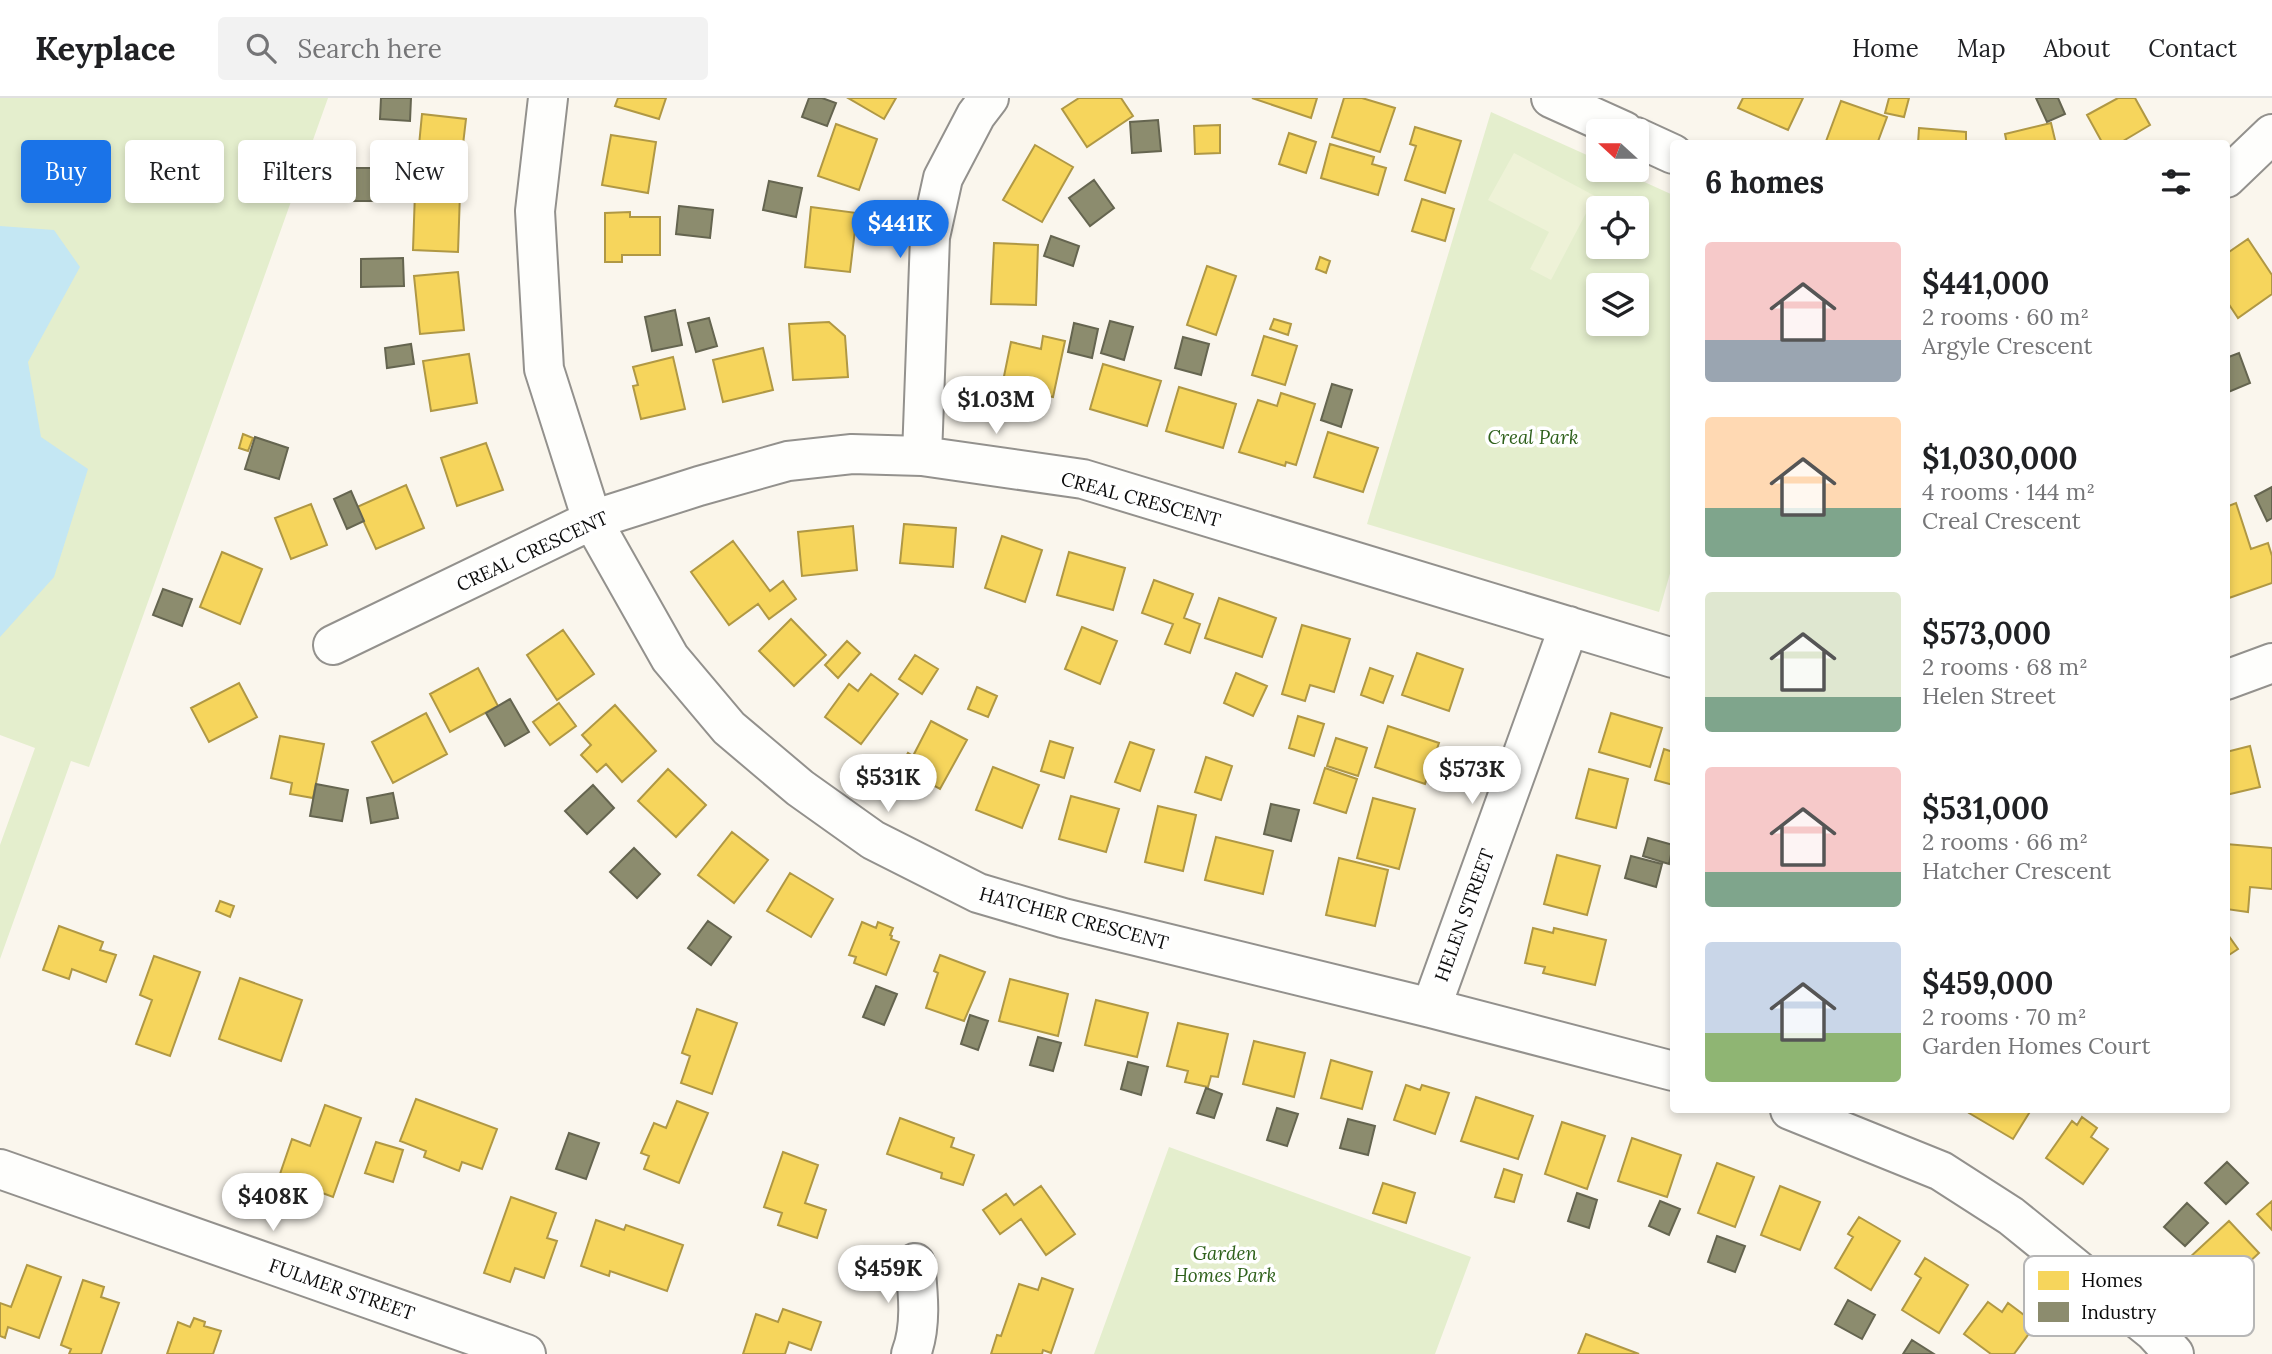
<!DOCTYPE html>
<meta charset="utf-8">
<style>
:root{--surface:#fff;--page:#f2f2f2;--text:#202124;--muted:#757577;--line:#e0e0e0;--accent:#1a73e8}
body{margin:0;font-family:Lora,serif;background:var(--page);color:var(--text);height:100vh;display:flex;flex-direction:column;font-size:26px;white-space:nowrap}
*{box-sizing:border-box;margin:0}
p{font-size:23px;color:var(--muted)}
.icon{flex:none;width:38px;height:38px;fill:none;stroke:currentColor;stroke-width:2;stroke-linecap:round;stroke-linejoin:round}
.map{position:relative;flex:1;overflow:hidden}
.drawer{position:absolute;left:1670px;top:42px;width:560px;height:973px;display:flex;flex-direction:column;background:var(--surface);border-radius:7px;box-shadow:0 4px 10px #0003}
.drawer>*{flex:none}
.hud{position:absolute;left:21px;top:42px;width:665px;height:63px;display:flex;gap:14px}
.needle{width:46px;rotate:291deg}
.controls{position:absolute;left:1586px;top:21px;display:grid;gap:14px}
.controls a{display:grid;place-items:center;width:63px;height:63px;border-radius:7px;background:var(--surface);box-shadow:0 4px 10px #0003;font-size:35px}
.price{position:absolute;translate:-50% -60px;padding:0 16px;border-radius:24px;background:#fff;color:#222;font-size:23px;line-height:46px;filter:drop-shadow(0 2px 4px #0008)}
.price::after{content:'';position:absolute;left:50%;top:42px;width:21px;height:16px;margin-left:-10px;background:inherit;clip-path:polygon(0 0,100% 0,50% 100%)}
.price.active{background:var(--accent);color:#fff}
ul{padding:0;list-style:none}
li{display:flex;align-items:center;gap:21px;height:175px;padding:0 35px}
li span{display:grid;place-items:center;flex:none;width:196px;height:140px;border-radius:7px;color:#555}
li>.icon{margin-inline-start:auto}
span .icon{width:84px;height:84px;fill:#fffc;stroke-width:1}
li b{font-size:30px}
h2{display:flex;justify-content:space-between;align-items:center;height:84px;padding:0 35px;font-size:30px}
.tag{padding:0 24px;border-radius:7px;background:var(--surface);box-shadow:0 4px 10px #0003;font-size:24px;line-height:63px}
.tag.active{background:var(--accent);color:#fff}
header{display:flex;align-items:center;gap:42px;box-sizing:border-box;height:98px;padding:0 35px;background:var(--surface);border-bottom:2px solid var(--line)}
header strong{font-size:33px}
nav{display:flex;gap:38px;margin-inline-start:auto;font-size:24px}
.search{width:490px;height:63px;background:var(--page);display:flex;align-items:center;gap:18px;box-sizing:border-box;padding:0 24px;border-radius:7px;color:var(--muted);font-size:26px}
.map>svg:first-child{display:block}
</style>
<header>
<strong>Keyplace</strong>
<div class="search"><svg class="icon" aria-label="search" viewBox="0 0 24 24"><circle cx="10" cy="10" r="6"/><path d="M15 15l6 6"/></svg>Search here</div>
<nav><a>Home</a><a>Map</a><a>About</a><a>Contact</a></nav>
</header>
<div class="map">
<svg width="2272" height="1256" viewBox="0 0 2272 1256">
<rect width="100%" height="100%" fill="#faf6ed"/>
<path fill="#e4eecd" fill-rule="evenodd" d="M 0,0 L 328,0 L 89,669 L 71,663 L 0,861 L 0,747 L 35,650 L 0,637 Z
M 1491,14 L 1598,62 L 1598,72 L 1618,72 L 1673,97 L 1673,465 L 1659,514 L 1367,426 ZM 1598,110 L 1636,110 L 1636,149 L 1598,149 ZM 1598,187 L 1636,187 L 1636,226 L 1598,226 Z
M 1169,1049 L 1471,1159 L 1435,1256 L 1094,1256 Z"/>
<path fill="#eef2d7" d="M 1514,55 L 1595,98 L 1551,182 L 1530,171 L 1549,134 L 1488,102 Z"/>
<path fill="#c4e7f3" d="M 0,128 L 54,132 L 80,169 L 28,264 L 41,339 L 88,371 L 54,479 L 0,539 Z"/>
<path fill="#f6d55c" stroke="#b09844" stroke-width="2" d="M 618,0 L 666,0 L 659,21 L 615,8 Z
M 848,0 L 896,0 L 884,21 Z
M 1079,0 L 1121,0 L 1133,18 L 1087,49 L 1062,11 Z
M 1252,0 L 1317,0 L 1311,20 Z
M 1344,0 L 1362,0 L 1395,10 L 1380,54 L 1332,39 Z
M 1743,0 L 1803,0 L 1788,32 L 1738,10 Z
M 1889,0 L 1909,0 L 1904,19 L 1885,15 Z
M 2118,0 L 2135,0 L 2150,27 L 2118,46 L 2103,46 L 2087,17 Z
M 1841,3 L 1887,19 L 1877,46 L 1825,46 Z
M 422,16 L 466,21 L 460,72 L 417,68 Z
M 2051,25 L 2056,46 L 2007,46 L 2005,36 Z
M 836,26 L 877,41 L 859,92 L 818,78 Z
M 1220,27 L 1220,55 L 1195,56 L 1194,28 Z
M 1415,29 L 1461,43 L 1445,95 L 1405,82 L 1416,48 L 1410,46 Z
M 1919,30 L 1966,34 L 1966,46 L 1918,46 Z
M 1289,35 L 1316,44 L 1306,75 L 1279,66 Z
M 611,37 L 656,44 L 648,95 L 602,87 Z
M 1330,46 L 1374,59 L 1372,66 L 1386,70 L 1378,97 L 1321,80 Z
M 1035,47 L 1073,69 L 1042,124 L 1003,102 Z
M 415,94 L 460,95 L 458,154 L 413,152 Z
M 1422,101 L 1454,111 L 1445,143 L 1412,133 Z
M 811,109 L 857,115 L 850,174 L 805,169 Z
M 630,114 L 630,119 L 660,119 L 660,157 L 622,157 L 622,164 L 605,164 L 605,115 Z
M 2248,141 L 2272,177 L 2272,196 L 2238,220 L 2226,202 L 2226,156 Z
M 994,145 L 1038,147 L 1036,207 L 991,206 Z
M 1320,159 L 1330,163 L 1326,175 L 1316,171 Z
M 1207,168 L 1236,178 L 1216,237 L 1187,227 Z
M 458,174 L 464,232 L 420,236 L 414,178 Z
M 1274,221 L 1291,226 L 1288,237 L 1270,231 Z
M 829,224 L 845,238 L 848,279 L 793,282 L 789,226 Z
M 1043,238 L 1065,243 L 1053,299 L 1002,288 L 1011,244 L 1041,251 Z
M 1264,238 L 1297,248 L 1285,287 L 1252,277 Z
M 763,250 L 773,292 L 723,304 L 713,262 Z
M 469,256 L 477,305 L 431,313 L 423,263 Z
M 673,259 L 685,311 L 641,321 L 633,288 L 638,287 L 633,269 Z
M 1103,266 L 1161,283 L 1147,328 L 1090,311 Z
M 1179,289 L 1236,306 L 1223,350 L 1166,333 Z
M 1281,295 L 1315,306 L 1296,367 L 1286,364 L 1285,368 L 1239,354 L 1258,302 L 1277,308 Z
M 1328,334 L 1378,350 L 1363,394 L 1314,379 Z
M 243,336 L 253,340 L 248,353 L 239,350 Z
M 486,345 L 503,392 L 457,408 L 441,360 Z
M 406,387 L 424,430 L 376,451 L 357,409 Z
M 2236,405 L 2251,451 L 2268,445 L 2272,458 L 2272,485 L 2226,501 L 2226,409 Z
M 311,406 L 327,447 L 291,461 L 275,420 Z
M 904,426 L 956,430 L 953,469 L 900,465 Z
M 853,428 L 857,472 L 802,478 L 798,434 Z
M 1002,438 L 1042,452 L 1025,504 L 985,490 Z
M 733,443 L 770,493 L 783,483 L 796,501 L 769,521 L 758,506 L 729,527 L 691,474 Z
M 222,454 L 262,471 L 240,526 L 200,509 Z
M 1069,454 L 1125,470 L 1113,512 L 1057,497 Z
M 1154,482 L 1193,496 L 1184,520 L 1200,526 L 1190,555 L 1165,546 L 1173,526 L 1142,515 Z
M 1219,500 L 1276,520 L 1262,559 L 1205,540 Z
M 791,521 L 826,557 L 794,588 L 759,553 Z
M 1302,527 L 1350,541 L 1334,594 L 1310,587 L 1305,603 L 1282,596 Z
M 1082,529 L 1117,543 L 1100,586 L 1065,571 Z
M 563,532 L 594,576 L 557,602 L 527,557 Z
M 847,543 L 860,555 L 838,580 L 825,567 Z
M 1417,555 L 1463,571 L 1449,613 L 1402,597 Z
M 915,557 L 938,571 L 922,596 L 899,581 Z
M 478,570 L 498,608 L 450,634 L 430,596 Z
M 1370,570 L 1393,578 L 1383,605 L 1361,597 Z
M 1236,575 L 1267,588 L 1253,618 L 1224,605 Z
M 871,576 L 898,596 L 861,646 L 825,619 L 849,586 L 858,593 Z
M 239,585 L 257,619 L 209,644 L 191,610 Z
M 977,589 L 997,598 L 988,619 L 968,611 Z
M 559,605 L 576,628 L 550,647 L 533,624 Z
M 615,607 L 656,653 L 622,684 L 606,666 L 597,674 L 581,657 L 591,647 L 582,637 Z
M 426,615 L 447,656 L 393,685 L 372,644 Z
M 1611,615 L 1662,630 L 1650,669 L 1599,654 Z
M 1298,618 L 1324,626 L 1314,658 L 1289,650 Z
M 931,623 L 967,642 L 940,691 L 900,669 L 908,655 L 913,658 Z
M 1388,628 L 1439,645 L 1425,686 L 1375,669 Z
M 280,638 L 324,646 L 313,700 L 290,696 L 292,685 L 271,680 Z
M 1336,640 L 1367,650 L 1358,678 L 1327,668 Z
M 1050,643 L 1073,650 L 1064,680 L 1041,673 Z
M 1130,644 L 1154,652 L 1140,693 L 1115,684 Z
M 2250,648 L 2260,689 L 2226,697 L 2226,654 Z
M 1664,651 L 1673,654 L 1673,687 L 1655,682 Z
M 1206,659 L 1232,668 L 1221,702 L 1195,694 Z
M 993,669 L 1039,687 L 1022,730 L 976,712 Z
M 1325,670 L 1357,681 L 1346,715 L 1314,705 Z
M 668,671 L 706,707 L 676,739 L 638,703 Z
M 1589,671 L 1628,681 L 1616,730 L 1576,720 Z
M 1071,698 L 1119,711 L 1106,754 L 1059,741 Z
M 1373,700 L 1415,711 L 1399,771 L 1357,760 Z
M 1158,708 L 1196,717 L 1183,773 L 1145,764 Z
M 732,734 L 768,762 L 734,805 L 698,777 Z
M 1216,739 L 1273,753 L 1263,796 L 1205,782 Z
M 2226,746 L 2272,750 L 2272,791 L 2250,789 L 2248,814 L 2226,811 Z
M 1557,757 L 1600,768 L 1587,817 L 1544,806 Z
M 1339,760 L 1388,772 L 1375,828 L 1326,817 Z
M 790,775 L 833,801 L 811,839 L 767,813 Z
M 220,803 L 234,808 L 230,819 L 216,813 Z
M 862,824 L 876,830 L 878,824 L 893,830 L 890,837 L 892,838 L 891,841 L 899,844 L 886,877 L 854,865 L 856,859 L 849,857 Z
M 59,828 L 103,844 L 100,852 L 116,857 L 106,884 L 72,871 L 69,881 L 43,872 Z
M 1533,830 L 1553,835 L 1554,830 L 1606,842 L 1595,887 L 1543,875 L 1545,869 L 1525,865 Z
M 2226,834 L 2238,851 L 2226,859 Z
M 940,857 L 985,874 L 964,923 L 926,910 L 938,875 L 934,873 Z
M 154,858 L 200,874 L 170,958 L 136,946 L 152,902 L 140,897 Z
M 240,880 L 302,902 L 281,963 L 219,941 Z
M 1010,881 L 1068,896 L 1058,938 L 999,923 Z
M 1096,902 L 1148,915 L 1137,959 L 1085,947 Z
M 697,911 L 737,925 L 712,996 L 681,985 L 690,958 L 682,955 Z
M 1178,925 L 1228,936 L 1218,979 L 1211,978 L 1208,989 L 1185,984 L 1188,973 L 1167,968 Z
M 1254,943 L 1305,955 L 1294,999 L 1243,986 Z
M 1331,962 L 1372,974 L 1362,1011 L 1321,1000 Z
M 1406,987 L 1420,992 L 1422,987 L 1449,995 L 1435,1036 L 1394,1022 Z
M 1476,999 L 1533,1018 L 1518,1061 L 1461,1043 Z
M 416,1001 L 497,1031 L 482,1071 L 462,1064 L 459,1073 L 424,1059 L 426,1053 L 400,1043 Z
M 677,1003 L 708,1015 L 679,1085 L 644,1071 L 649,1058 L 641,1055 L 654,1025 L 666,1030 Z
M 325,1007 L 361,1020 L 333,1099 L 279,1079 L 292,1041 L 310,1048 Z
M 1971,1012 L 2031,1012 L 2013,1041 L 1969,1015 Z
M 2082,1019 L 2097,1030 L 2091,1039 L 2108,1051 L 2083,1086 L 2046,1060 L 2072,1023 L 2077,1027 Z
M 900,1020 L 954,1040 L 951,1049 L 974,1057 L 963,1087 L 941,1080 L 942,1075 L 887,1056 Z
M 1562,1024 L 1605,1038 L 1587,1091 L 1545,1076 Z
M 1632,1040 L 1681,1057 L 1667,1099 L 1618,1083 Z
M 376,1044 L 403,1052 L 393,1084 L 365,1075 Z
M 783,1054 L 818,1067 L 805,1105 L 826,1112 L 817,1140 L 778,1127 L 782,1115 L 764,1109 Z
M 1717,1065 L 1754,1079 L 1735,1129 L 1698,1115 Z
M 1504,1071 L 1522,1077 L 1514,1104 L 1495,1099 Z
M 1383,1085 L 1415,1095 L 1406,1125 L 1373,1115 Z
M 1041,1088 L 1075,1136 L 1046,1157 L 1021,1121 L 1000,1136 L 983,1112 L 1006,1096 L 1014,1107 Z
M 1780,1088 L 1820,1104 L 1800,1152 L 1761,1137 Z
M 511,1099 L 556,1115 L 547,1140 L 557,1143 L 544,1180 L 515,1170 L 510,1184 L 484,1175 Z
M 2272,1103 L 2272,1132 L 2257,1116 Z
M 1859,1119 L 1900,1143 L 1871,1192 L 1835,1170 L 1853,1139 L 1848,1136 Z
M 596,1122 L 624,1132 L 626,1127 L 683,1147 L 667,1193 L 610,1173 L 609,1178 L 581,1168 Z
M 2229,1123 L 2259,1155 L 2218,1193 L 2188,1161 Z
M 1925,1160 L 1968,1187 L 1939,1235 L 1902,1212 L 1921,1180 L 1915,1176 Z
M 27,1167 L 61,1179 L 39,1240 L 8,1229 L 5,1240 L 0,1238 L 0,1205 L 11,1209 Z
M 1042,1180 L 1073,1191 L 1051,1255 L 1043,1252 L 1042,1256 L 991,1256 L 997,1237 L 1001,1238 L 1019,1186 L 1038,1192 Z
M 83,1182 L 104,1189 L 101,1199 L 119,1205 L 101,1256 L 69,1256 L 71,1251 L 61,1247 Z
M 1988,1204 L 2002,1214 L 2008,1205 L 2036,1226 L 2014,1256 L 1991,1256 L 1964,1236 Z
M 783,1211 L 821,1224 L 811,1252 L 789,1244 L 785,1256 L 743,1256 L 756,1216 L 778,1224 Z
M 194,1220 L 205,1224 L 204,1228 L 221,1233 L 213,1256 L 167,1256 L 178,1224 L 190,1229 Z
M 1586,1236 L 1639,1256 L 1578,1256 Z"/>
<path fill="#8c8c6e" stroke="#656550" stroke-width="2" d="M 381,0 L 411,0 L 410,23 L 380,21 Z
M 809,0 L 822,0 L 836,5 L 827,28 L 802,19 Z
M 2036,0 L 2058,0 L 2065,16 L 2047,24 Z
M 1158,22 L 1161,53 L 1132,55 L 1130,24 Z
M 354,70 L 395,70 L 395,103 L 354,103 Z
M 1094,82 L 1114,110 L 1090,128 L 1069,100 Z
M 769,83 L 802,90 L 796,119 L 763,112 Z
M 679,108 L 713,112 L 710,140 L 676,136 Z
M 1051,138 L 1079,148 L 1073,168 L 1044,158 Z
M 403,160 L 404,188 L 361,189 L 361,161 Z
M 675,212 L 682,247 L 652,253 L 645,219 Z
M 709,220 L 717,248 L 696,254 L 688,225 Z
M 1110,223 L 1133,229 L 1124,262 L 1101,255 Z
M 1074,225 L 1098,231 L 1092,260 L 1068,254 Z
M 1183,239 L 1209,246 L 1201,277 L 1175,270 Z
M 411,246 L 414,266 L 387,270 L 385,250 Z
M 2239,255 L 2250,285 L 2226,295 L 2226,260 Z
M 1332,286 L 1352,292 L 1341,329 L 1321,322 Z
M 255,339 L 288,350 L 279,381 L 245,371 Z
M 2272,389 L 2272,420 L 2267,423 L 2255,398 Z
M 351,393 L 364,423 L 347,431 L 334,401 Z
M 163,491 L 192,501 L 182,528 L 153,517 Z
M 510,601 L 529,634 L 505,648 L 486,615 Z
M 316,686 L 348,692 L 342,723 L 310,718 Z
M 593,687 L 614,710 L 587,736 L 565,713 Z
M 393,695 L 398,720 L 371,725 L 367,700 Z
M 1271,706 L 1299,712 L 1291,743 L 1264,736 Z
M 1648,740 L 1673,747 L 1669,766 L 1643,758 Z
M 634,750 L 660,776 L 637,800 L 610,774 Z
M 1631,758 L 1662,766 L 1656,789 L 1625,780 Z
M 708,823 L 731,839 L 711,867 L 688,850 Z
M 876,888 L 897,896 L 884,927 L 863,919 Z
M 970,917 L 988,923 L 978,952 L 961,946 Z
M 1038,939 L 1061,945 L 1053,973 L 1030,967 Z
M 1128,964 L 1148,969 L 1141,997 L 1121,991 Z
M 1206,990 L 1222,996 L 1214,1020 L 1197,1015 Z
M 1277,1010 L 1298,1016 L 1287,1048 L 1267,1042 Z
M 1348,1021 L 1375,1028 L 1368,1057 L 1340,1050 Z
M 569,1035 L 599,1045 L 586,1081 L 556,1071 Z
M 2227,1064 L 2248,1085 L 2226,1106 L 2205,1085 Z
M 1577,1095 L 1597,1102 L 1589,1130 L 1568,1123 Z
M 1660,1103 L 1680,1111 L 1669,1137 L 1649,1128 Z
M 2187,1105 L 2208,1125 L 2185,1148 L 2164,1129 Z
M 1717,1138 L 1745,1148 L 1735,1174 L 1708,1164 Z
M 1848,1202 L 1875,1217 L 1862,1241 L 1835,1226 Z
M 1912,1242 L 1934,1256 L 1903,1256 Z"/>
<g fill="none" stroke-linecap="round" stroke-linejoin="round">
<defs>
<path id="minor" d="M 548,0 L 535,113 L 544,271 L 592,422 L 670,560 L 729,630 L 800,690 L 873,742 L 978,795 L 1063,820 L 1431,910 L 1673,973
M 1551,0 L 1624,33
M 1636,39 L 1673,56
M 2226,80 L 2272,36
M 922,358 L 930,139 L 943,80 L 976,17 L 989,0
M 333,547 L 592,422 L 699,388 L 788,363 L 852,356 L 922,358 L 1083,381 L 1673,560
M 2226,582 L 2272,565
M 1431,910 L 1569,528
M 1790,1012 L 1941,1073 L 2011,1118 L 2154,1234 L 2174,1256
M 0,1071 L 526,1256
M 911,1256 C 922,1228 918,1194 915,1165"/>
</defs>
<use href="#minor" stroke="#93918d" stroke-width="42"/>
<use href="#minor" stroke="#fefefc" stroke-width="38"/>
</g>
<g text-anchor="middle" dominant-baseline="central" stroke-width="7" stroke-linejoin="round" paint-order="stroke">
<g font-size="19" font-style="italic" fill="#2f611c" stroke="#fff">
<text x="1533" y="339">Creal Park</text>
<text x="1225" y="1155">Garden<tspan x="1225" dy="22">Homes Park</tspan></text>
</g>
<g font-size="19" fill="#0b0b0b" stroke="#fff">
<text transform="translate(1141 401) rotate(15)">CREAL CRESCENT</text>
<text transform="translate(532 453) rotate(-25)">CREAL CRESCENT</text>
<text transform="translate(1464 817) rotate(-70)">HELEN STREET</text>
<text transform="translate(1074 820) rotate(15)">HATCHER CRESCENT</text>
<text transform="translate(342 1191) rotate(19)">FULMER STREET</text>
</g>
</g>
<rect x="2024" y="1158" width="230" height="80" rx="10" fill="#fff" stroke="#b6b6b6" stroke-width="2"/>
<rect x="2038" y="1173" width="31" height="19" fill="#f6d55c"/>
<rect x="2038" y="1204" width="31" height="20" fill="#8c8c6e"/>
<g font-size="19" fill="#0b0b0b">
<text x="2081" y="1189">Homes</text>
<text x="2081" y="1221">Industry</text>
</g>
</svg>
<div class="controls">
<a><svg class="needle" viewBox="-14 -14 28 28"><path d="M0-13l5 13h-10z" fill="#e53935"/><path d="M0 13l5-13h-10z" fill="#757577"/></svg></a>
<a><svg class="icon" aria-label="locate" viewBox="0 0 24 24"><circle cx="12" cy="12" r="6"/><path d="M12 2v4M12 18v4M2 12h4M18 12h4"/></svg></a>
<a><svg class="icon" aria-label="layers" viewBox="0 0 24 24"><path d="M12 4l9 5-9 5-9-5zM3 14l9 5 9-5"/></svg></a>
</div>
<b class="price active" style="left:900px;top:162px">$441K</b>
<b class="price" style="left:996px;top:338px">$1.03M</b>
<b class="price" style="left:1472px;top:708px">$573K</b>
<b class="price" style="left:888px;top:716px">$531K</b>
<b class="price" style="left:273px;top:1135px">$408K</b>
<b class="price" style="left:888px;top:1207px">$459K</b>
<div class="hud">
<a class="tag active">Buy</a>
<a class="tag">Rent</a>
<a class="tag">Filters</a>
<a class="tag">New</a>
</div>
<section class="drawer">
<h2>6 homes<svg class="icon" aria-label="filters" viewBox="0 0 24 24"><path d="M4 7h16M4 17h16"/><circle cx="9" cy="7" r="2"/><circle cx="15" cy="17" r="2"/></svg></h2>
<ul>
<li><span style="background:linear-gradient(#f6c9c9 70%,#9aa5b1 0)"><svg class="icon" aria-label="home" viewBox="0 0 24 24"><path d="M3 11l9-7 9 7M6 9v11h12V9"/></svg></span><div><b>$441,000</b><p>2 rooms · 60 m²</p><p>Argyle Crescent</p></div></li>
<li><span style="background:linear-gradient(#ffd9b3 65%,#7fa58c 0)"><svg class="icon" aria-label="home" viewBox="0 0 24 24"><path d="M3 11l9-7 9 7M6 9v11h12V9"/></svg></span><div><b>$1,030,000</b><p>4 rooms · 144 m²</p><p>Creal Crescent</p></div></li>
<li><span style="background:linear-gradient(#dfe7d0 75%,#7fa58c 0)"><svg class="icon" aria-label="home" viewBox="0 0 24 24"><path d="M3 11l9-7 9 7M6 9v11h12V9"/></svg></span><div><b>$573,000</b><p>2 rooms · 68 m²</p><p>Helen Street</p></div></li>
<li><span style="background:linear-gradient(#f6c9c9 75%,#7fa58c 0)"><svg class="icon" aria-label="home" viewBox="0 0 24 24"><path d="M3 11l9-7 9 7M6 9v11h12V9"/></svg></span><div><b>$531,000</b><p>2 rooms · 66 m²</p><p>Hatcher Crescent</p></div></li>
<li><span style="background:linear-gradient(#c9d6e8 65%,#8fb573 0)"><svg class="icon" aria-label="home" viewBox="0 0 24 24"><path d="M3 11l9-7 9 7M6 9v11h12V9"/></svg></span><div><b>$459,000</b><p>2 rooms · 70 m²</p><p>Garden Homes Court</p></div></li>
</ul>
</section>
</div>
